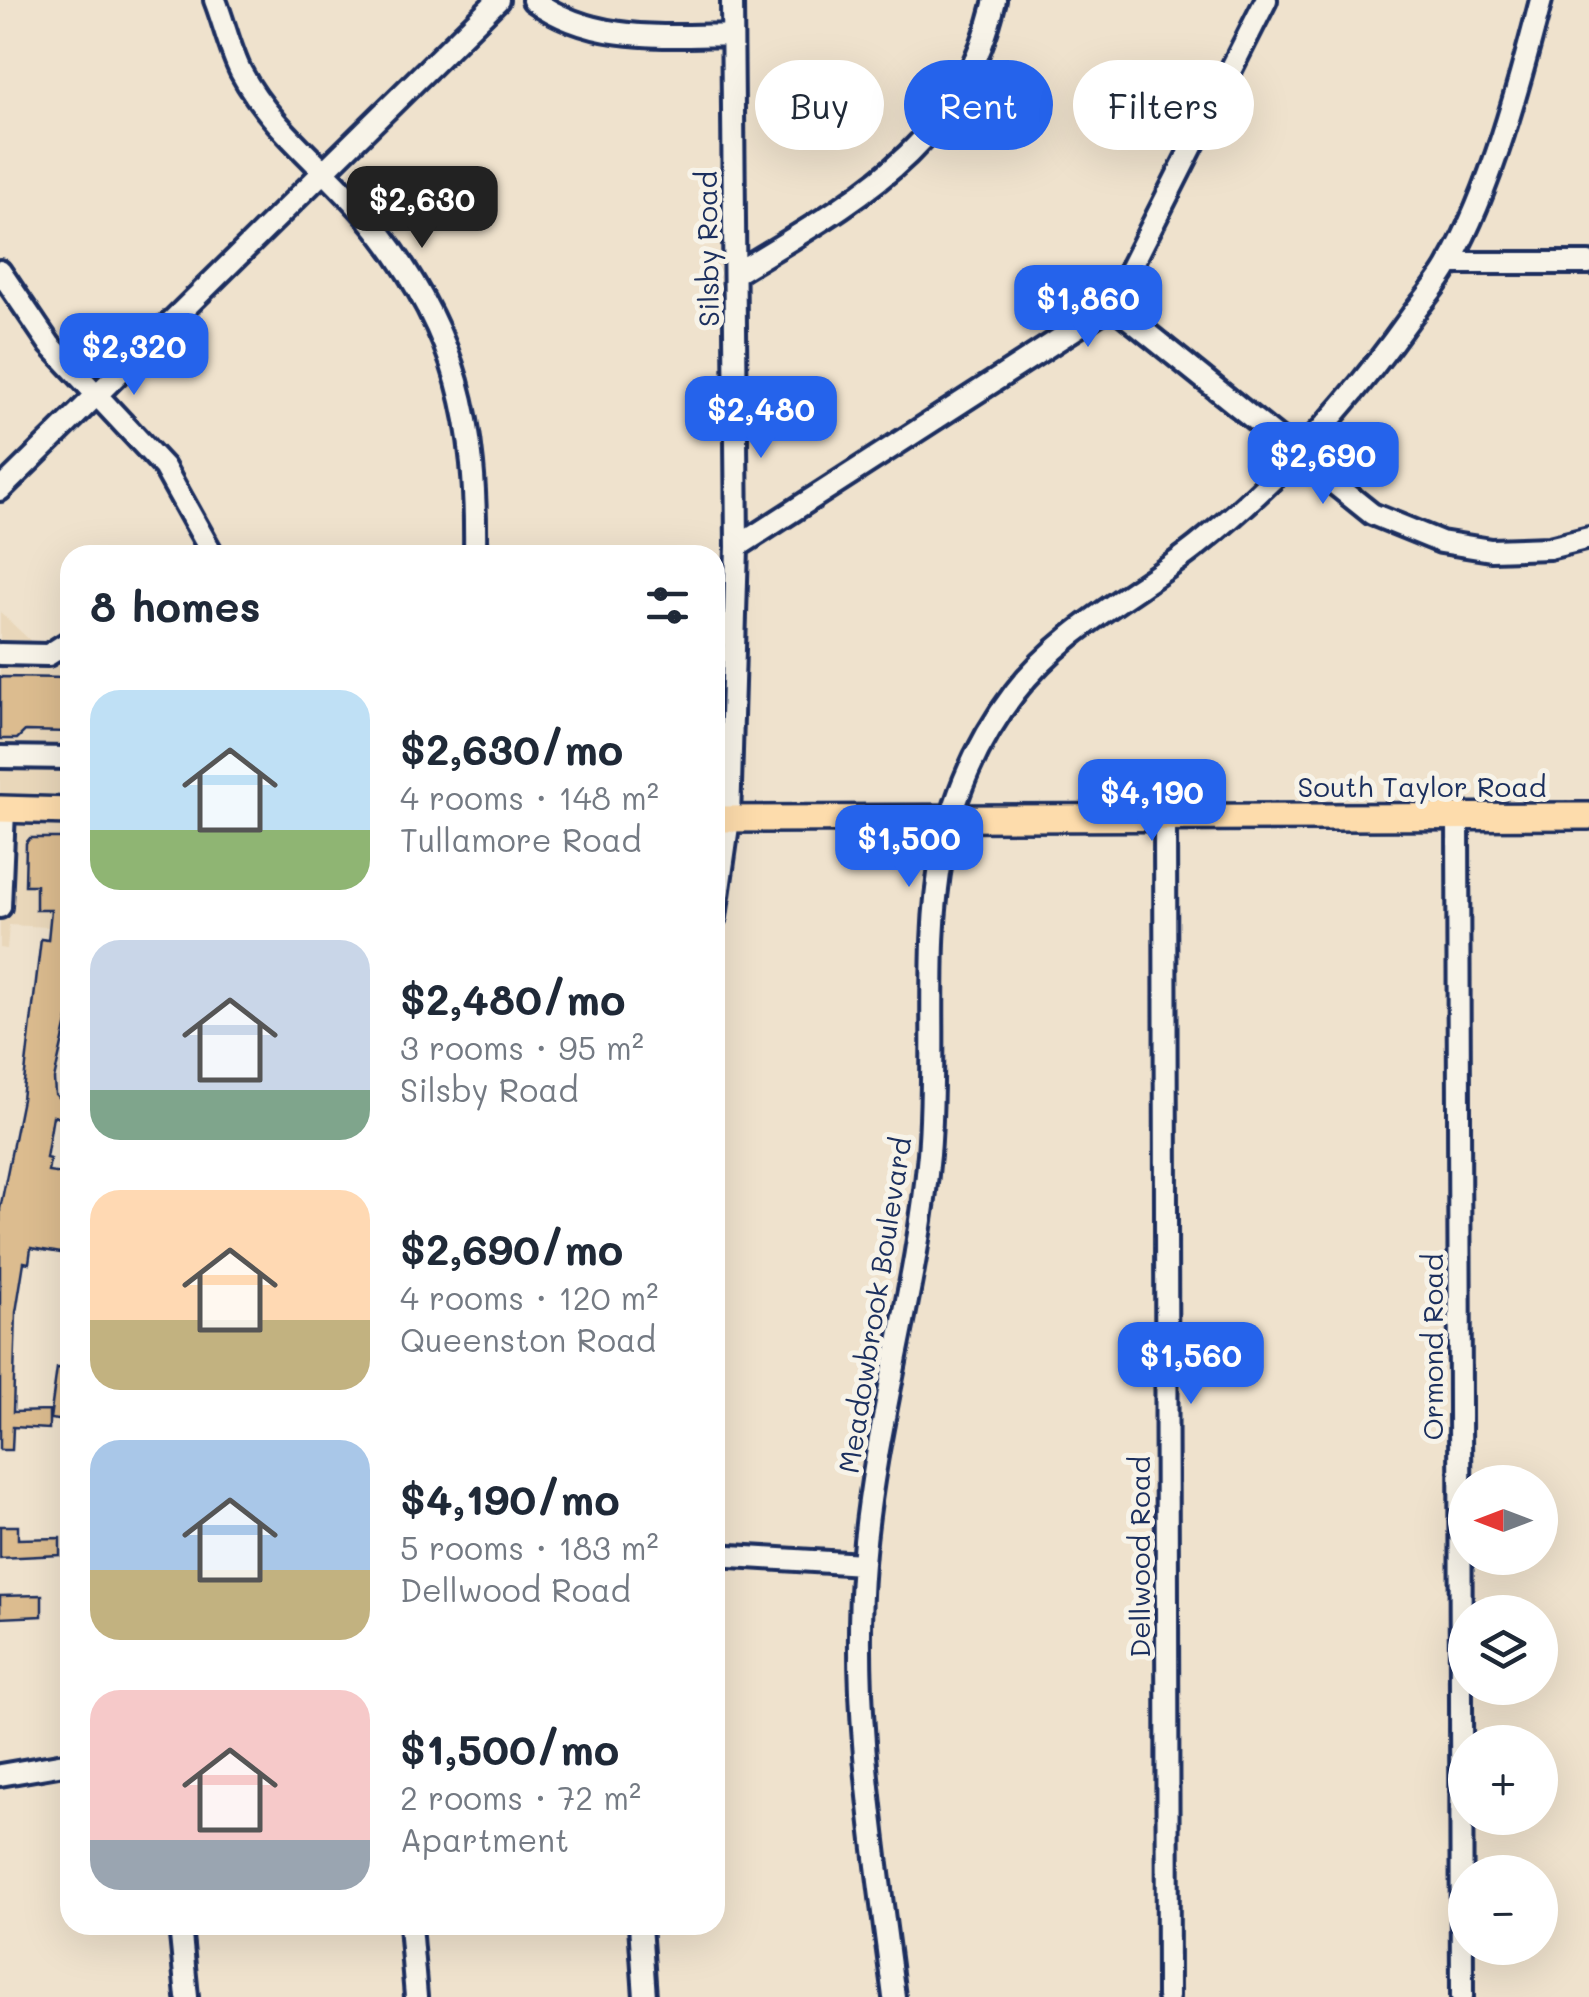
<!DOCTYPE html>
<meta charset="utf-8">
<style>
:root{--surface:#fff;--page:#f6f6f7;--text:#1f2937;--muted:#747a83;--accent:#2563eb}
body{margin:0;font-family:Mali,sans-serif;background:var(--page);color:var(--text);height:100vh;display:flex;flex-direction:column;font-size:38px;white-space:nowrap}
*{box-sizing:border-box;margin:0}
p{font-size:32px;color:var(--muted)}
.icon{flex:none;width:55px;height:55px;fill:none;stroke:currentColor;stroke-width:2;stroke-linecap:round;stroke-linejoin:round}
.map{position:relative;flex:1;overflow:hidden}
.sheet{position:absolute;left:60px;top:545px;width:665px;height:1390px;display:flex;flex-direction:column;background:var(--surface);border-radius:30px;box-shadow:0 10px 40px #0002}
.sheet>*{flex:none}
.hud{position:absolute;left:755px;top:60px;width:682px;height:90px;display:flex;gap:20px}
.needle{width:65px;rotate:270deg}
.controls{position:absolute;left:1448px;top:1465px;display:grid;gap:20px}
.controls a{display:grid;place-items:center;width:110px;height:110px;border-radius:50%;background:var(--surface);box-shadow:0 10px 40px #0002;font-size:50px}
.price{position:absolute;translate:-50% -85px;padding:0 22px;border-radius:20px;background:var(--accent);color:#fff;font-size:32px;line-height:65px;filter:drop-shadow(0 2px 5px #0008)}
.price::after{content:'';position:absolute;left:50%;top:60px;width:30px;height:22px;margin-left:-15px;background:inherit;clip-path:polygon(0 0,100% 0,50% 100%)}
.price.active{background:#222;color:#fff}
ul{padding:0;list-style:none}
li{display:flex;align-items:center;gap:30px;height:250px;padding:0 30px}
li span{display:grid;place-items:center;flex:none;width:280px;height:200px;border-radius:30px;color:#555}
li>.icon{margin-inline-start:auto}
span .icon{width:120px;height:120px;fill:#fffc;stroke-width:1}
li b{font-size:42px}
h2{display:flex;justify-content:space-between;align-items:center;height:120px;padding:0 30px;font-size:42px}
.tag{padding:0 35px;border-radius:45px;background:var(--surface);box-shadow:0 10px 40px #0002;font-size:35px;line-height:90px}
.tag.active{background:var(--accent);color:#fff}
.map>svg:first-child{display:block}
</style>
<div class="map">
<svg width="1589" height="1997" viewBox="0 0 1589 1997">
<rect width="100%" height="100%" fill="#efe2cd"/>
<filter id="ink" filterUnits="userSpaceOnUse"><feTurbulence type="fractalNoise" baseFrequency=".01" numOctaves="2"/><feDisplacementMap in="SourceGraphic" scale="20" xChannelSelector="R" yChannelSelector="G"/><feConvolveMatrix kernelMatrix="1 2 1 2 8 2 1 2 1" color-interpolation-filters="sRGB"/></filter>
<g filter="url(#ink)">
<path fill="#e9d7ba" d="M 0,612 L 37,647 L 70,625 L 70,928 L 9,925 L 7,949 L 0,948 Z"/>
<path fill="#dcbc8f" stroke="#1b2f5e" stroke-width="2.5" d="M 0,677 L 70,678 L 70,732 L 25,731 L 17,739 L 0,739 Z
M 30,838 L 68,838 L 70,1009 L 54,1079 L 55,1094 L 63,1103 L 61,1117 L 53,1116 L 46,1158 L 50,1159 L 48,1172 L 70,1175 L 70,1234 L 67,1254 L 31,1248 L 29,1263 L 24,1262 L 16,1312 L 13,1412 L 49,1411 L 49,1429 L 13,1427 L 12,1450 L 0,1450 L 0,1209 L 22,1099 L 41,939 L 48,940 L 51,910 L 36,910 L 36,885 L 25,885 L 26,843 Z
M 57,1368 L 70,1369 L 67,1421 L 50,1419 Z
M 0,1526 L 18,1526 L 18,1539 L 60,1538 L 60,1555 L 0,1558 Z
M 42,1595 L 42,1616 L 0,1618 L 0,1596 Z"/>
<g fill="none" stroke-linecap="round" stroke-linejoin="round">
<defs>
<path id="minor" d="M 215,0 C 224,23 230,50 241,72 C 273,133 334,174 376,228 C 458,333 477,423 475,555
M 533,0 C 593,43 662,36 732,35
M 1450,263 L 1589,263
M 0,271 L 50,345 L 164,467 L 213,555
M 736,273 C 855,200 961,147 995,0
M 1112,305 L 1372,514 L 1441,542 L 1491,550 L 1549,548 L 1589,538
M 0,490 L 498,0
M 737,547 L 1112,305 L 1266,0
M 0,654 L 48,655 L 70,641
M 0,757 L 70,758
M 1165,816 L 1168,1997
M 1458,816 L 1462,1997
M 0,907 L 4,810
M 715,917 L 729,819 L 737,547 L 732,0
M 715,1555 L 863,1564
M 0,1775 L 70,1763
M 180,1925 L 187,1997
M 410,1925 L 416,1997
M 640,1925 L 645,1997
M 894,1997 C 876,1853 851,1708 863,1563 C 874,1425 917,1292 929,1154 C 943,983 901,842 1015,692 C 1065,627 1135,595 1197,546 C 1280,480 1349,404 1410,318 C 1423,300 1439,283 1449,264 C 1491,190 1520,82 1541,0"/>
<path id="major" d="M 0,809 L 70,811
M 715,819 L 1589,816"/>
</defs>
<use href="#minor" stroke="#1b2f5e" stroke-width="28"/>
<use href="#major" stroke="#1b2f5e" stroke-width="32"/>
<use href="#minor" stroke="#f7f3e8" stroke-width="20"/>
<use href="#major" stroke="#fddcac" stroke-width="25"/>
</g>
</g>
<g text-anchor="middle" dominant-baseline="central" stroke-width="10" stroke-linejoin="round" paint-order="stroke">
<g font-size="28" fill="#1b2f5e" stroke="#f7f3e8">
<text transform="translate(707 249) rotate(-91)">Silsby Road</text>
<text x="1422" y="786">South Taylor Road</text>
<text transform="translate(874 1305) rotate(-81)">Meadowbrook Boulevard</text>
<text transform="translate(1432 1347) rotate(-90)">Ormond Road</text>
<text transform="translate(1139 1557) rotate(-90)">Dellwood Road</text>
</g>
</g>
</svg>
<div class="controls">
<a><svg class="needle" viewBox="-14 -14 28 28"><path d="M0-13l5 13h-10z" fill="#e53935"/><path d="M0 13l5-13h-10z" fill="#747a83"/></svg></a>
<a><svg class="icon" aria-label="layers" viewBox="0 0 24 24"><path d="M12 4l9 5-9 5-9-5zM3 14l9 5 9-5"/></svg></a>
<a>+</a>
<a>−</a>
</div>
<b class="price active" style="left:422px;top:251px">$2,630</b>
<b class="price" style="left:1088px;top:350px">$1,860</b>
<b class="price" style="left:134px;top:398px">$2,320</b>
<b class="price" style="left:761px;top:461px">$2,480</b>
<b class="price" style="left:1323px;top:507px">$2,690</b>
<b class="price" style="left:1152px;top:844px">$4,190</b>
<b class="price" style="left:909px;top:890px">$1,500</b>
<b class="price" style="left:1191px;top:1407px">$1,560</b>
<div class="hud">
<a class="tag">Buy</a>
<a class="tag active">Rent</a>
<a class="tag">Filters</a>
</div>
<section class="sheet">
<h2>8 homes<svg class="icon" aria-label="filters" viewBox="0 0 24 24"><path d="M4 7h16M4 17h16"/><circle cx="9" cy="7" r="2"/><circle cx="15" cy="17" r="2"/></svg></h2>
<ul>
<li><span style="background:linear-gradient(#bfe0f5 70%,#8fb573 0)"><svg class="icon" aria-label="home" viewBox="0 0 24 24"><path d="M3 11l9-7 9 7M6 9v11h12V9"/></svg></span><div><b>$2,630/mo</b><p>4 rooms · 148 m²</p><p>Tullamore Road</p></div></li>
<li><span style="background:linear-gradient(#c9d6e8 75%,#7fa58c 0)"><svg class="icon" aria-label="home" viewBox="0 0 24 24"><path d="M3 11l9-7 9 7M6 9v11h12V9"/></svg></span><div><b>$2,480/mo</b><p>3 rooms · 95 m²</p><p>Silsby Road</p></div></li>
<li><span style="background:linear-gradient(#ffd9b3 65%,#c2b280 0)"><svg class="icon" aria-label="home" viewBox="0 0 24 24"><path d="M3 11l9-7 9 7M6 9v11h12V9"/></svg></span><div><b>$2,690/mo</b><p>4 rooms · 120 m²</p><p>Queenston Road</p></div></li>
<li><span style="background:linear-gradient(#a9c7e8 65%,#c2b280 0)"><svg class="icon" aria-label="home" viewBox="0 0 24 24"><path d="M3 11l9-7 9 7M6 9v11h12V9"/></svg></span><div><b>$4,190/mo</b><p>5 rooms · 183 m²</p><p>Dellwood Road</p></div></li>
<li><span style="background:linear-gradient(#f6c9c9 75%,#9aa5b1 0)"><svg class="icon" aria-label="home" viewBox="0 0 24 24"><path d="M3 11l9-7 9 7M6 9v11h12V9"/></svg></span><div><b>$1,500/mo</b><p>2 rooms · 72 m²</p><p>Apartment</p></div></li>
</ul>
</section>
</div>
